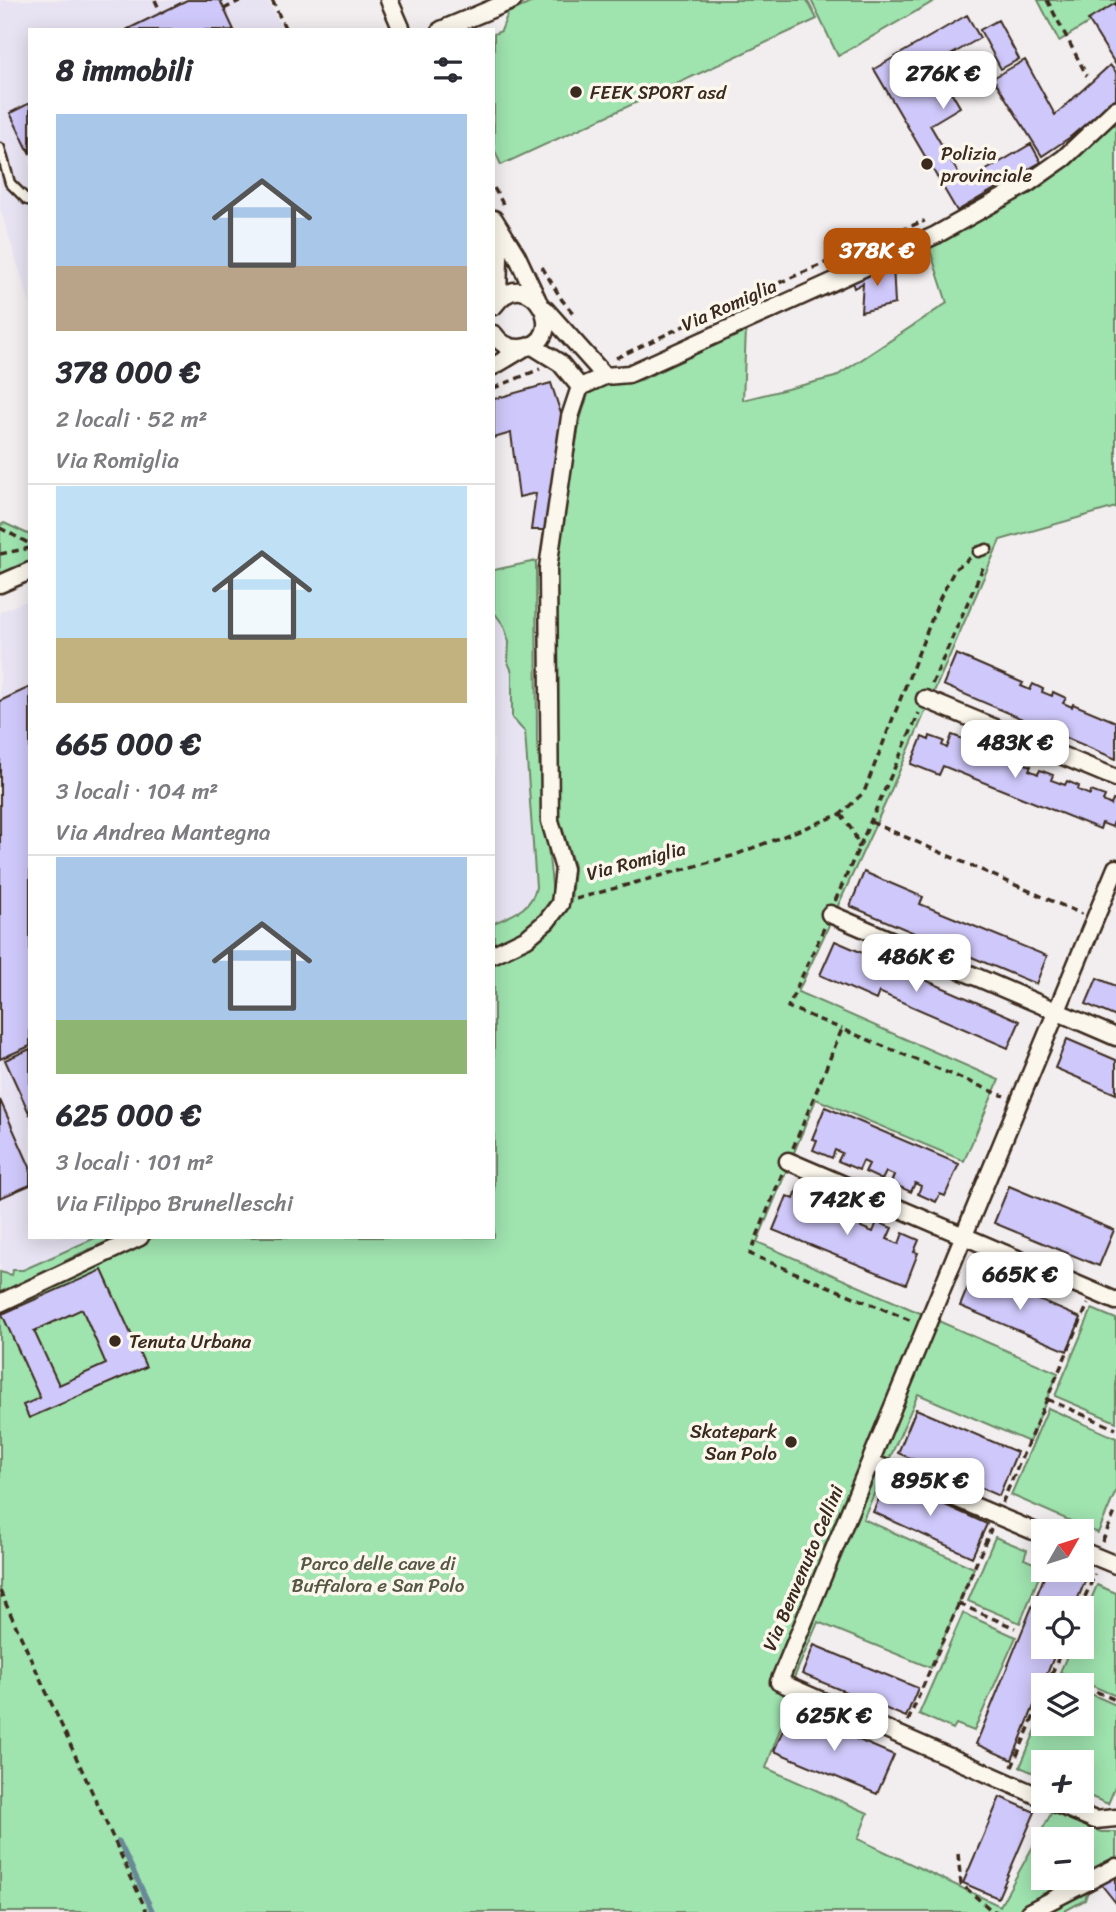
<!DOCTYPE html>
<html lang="it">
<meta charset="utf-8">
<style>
:root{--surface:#fff;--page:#f7f7f7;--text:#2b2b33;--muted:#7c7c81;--line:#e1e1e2;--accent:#b45309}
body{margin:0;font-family:Sriracha,sans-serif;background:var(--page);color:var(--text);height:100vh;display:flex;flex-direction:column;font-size:26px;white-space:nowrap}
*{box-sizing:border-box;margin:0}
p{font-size:23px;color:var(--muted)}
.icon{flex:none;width:38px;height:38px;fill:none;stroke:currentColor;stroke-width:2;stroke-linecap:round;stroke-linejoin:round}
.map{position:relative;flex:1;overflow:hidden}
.side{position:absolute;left:28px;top:28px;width:467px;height:1211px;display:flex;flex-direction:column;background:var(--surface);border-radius:0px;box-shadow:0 4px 18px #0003}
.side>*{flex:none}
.needle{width:46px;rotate:51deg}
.fabs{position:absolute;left:1031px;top:1519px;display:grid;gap:14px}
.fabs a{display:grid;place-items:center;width:63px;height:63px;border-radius:0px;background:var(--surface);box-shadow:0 4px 18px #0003;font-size:35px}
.price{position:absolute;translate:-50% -60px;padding:0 16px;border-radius:14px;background:#fff;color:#222;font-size:23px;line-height:46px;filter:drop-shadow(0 2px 4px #0008)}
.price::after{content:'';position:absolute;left:50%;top:42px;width:21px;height:16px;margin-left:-10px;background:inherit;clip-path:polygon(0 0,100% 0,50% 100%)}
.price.current{background:var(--accent);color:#fff}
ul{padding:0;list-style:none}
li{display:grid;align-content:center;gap:14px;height:371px;padding:0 28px}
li+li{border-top:2px solid var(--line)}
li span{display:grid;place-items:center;height:217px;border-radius:0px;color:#555}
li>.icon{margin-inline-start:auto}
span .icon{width:126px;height:126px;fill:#fffc;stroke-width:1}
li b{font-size:30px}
h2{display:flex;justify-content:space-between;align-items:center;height:84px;padding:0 28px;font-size:30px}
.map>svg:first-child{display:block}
</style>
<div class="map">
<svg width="1116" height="1912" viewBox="0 0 1116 1912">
<rect width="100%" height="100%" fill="#f2eeef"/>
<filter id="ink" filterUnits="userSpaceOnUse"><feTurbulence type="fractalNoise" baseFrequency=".0143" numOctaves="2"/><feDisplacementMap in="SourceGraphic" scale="14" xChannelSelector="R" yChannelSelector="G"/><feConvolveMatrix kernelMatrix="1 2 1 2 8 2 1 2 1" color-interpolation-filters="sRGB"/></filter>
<g filter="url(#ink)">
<path fill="#e8e3f2" d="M 0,0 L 268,0 L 283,30 L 30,30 L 30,305 L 0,208 Z
M 536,561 L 537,742 L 553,895 L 521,932 L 494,944 L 494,570 Z
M 30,599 L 30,1237 L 117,1237 L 77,1255 L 0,1295 L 0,612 Z"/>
<path fill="#9fe3af" stroke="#6d8666" stroke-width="2" fill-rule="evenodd" d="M 537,0 L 807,0 L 817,19 L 501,165 L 494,149 L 494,34 L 501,31 L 508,13 Z
M 811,0 L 936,0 L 838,56 Z
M 1038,0 L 1116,0 L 1116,6 L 1059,41 Z
M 1116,120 L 1116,507 L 1000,540 L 885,804 L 798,992 L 999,1080 L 964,1161 L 816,1099 L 757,1242 L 1058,1373 L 1029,1442 L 918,1394 L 863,1519 L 974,1568 L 931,1668 L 818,1622 L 790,1687 L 787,1697 L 791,1699 L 766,1768 L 868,1813 L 858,1839 L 1000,1906 L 1052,1812 L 1101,1832 L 1116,1832 L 1116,1867 L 1092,1879 L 1085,1900 L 1063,1912 L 0,1912 L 0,1308 L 154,1237 L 494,1237 L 494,965 L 553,929 L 571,901 L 574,866 L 559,817 L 554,569 L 580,420 L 588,394 L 608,383 L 641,380 L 746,330 L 743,400 L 835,377 L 947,303 L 929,247 L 1033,192 L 1069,166 ZM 1043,1839 L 1082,1839 L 1082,1878 L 1043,1878 Z
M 4,523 L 30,535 L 30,564 L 0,576 L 0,525 Z
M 536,561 L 537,742 L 553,895 C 539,924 522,932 494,944 L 494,923 C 512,915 532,909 536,887 L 525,732 L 512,718 L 512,672 L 508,662 L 509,642 L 504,626 L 494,612 L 494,570 Z
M 97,1237 L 117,1237 L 77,1255 L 0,1295 L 0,1272 L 12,1275 L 13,1270 L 23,1270 Z
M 1092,1309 L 1116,1319 L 1116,1422 L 1055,1396 Z
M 1048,1408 L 1116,1438 L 1116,1491 L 1098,1533 L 1011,1495 Z
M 995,1537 L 1027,1550 L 1024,1559 L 1043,1567 L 1020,1623 L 968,1601 Z
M 1097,1585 L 1116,1593 L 1116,1696 L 1060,1672 L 1071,1647 L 1082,1647 L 1082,1621 Z
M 963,1613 L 1016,1637 L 974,1731 L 956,1724 L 953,1729 L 919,1714 Z
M 1082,1690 L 1116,1705 L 1116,1785 L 1108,1804 L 1082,1793 L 1082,1762 L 1043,1762 L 1043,1777 L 1020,1767 L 1043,1713 L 1043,1724 L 1082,1724 Z"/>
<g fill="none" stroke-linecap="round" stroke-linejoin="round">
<path stroke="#688997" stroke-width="5" d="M 119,1841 L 153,1912"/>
</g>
<path fill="#cfc8fa" stroke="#3b2a1e" stroke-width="2" fill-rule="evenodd" d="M 187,0 L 220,0 L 234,30 L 126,30 Z
M 1116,3 L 1116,65 L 1088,20 Z
M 967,15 L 980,38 L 935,64 L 960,107 L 930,125 L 964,183 L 1031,144 L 1041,162 L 957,211 L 874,69 Z
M 998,20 L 1019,59 L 1001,69 L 980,30 Z
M 1025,60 L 1055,115 L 1110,65 L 1116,72 L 1116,98 L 1069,138 L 1042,156 L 993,78 Z
M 30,103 L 30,154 L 10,113 Z
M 893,264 L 895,304 L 861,312 L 863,283 L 854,288 L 851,278 Z
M 551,383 L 565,426 L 550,530 L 531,530 L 536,493 L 519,497 L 511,433 L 494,438 L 494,399 Z
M 956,654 L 1023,683 L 1021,686 L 1030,690 L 1033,684 L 1043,689 L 1042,692 L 1052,696 L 1053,692 L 1066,698 L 1063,703 L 1072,707 L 1073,704 L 1116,722 L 1116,759 L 943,685 Z
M 30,687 L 30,1046 L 0,1059 L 0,701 Z
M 952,735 L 974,743 L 973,747 L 985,752 L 986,748 L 1011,761 L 1012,759 L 1031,766 L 1029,770 L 1038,774 L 1040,770 L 1053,775 L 1051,780 L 1065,785 L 1067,781 L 1079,786 L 1078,790 L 1090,795 L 1091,791 L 1105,796 L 1103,801 L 1111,805 L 1113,800 L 1116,801 L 1116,816 L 1112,827 L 1102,823 L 1100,829 L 943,766 L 939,775 L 911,764 L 922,737 L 929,740 L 930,736 L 944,741 L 942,745 L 947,748 Z
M 864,872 L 923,897 L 920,904 L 1047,956 L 1036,984 L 850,906 Z
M 835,941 L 1020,1021 L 1008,1048 L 879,992 L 876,1000 L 820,975 Z
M 1097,978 L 1116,986 L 1116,1017 L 1086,1004 Z
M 1067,1039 L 1116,1060 L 1116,1094 L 1055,1068 Z
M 30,1049 L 30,1115 L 5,1060 Z
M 0,1100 L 30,1167 L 30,1185 L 0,1198 Z
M 825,1107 L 959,1164 L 945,1196 L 940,1194 L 936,1202 L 918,1194 L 921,1186 L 915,1183 L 911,1192 L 891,1183 L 894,1175 L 886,1172 L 882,1180 L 865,1172 L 869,1164 L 863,1161 L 859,1170 L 838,1161 L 842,1153 L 835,1150 L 832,1158 L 813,1150 L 817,1140 L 812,1139 Z
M 1009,1186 L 1114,1230 L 1099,1266 L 994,1223 Z
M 798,1187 L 813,1194 L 809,1205 L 819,1209 L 824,1199 L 836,1204 L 832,1215 L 846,1220 L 850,1211 L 865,1217 L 861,1227 L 873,1232 L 877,1222 L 892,1228 L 887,1239 L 899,1244 L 903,1233 L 919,1240 L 914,1252 L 918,1253 L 906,1284 L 773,1230 L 787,1196 L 794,1199 Z
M 102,1270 L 146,1367 L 29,1418 L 23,1405 L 40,1398 L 2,1314 ZM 82,1309 L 106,1364 L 59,1385 L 34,1331 Z
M 974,1272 L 1081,1318 L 1067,1351 L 960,1306 Z
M 916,1409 L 1017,1452 L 999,1496 L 898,1453 Z
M 888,1479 L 987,1524 L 972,1557 L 873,1512 Z
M 1082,1566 L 1090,1569 L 1074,1608 L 1043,1608 L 1043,1647 L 1058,1647 L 1012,1760 L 976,1744 L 1047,1570 L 1082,1570 Z
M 814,1645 L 918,1688 L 906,1717 L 802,1674 Z
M 791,1711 L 894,1755 L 877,1794 L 774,1751 Z
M 1000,1797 L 1035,1812 L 998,1898 L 963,1883 Z
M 1116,1876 L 1116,1903 L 1100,1883 Z"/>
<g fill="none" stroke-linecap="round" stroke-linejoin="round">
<defs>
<path id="lane" d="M 0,148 L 10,183 L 27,200 L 30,200
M 978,552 L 987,549"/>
<path id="street" d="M 389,0 L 402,30
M 441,30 L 513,0
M 494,219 L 517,256 L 537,299
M 494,224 L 499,257 L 498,299
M 494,306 C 530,257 575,342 521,348 C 509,349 500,343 494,334
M 545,309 L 605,376
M 531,345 L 560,363 L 580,387
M 494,366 L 524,348
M 0,584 L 30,571
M 925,699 L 1116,778
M 830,914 L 1116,1037
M 494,954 L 527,938 L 547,921 L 560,904 L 564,869 L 550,821 L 548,568 L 570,417 L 580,387 L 605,376 L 629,374 L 936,235 L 1027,184 L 1064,158 L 1116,109
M 788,1161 L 1116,1301
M 0,1303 L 140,1237
M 870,1462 L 1043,1535
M 1082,1551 L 1116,1565
M 1043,1798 L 779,1682 L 1116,868
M 1050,1801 L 1095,1820 L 1116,1818
M 1029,1912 L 1116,1867"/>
</defs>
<use href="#lane" stroke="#3b2a1e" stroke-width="13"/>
<use href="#street" stroke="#3b2a1e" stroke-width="21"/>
<path stroke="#3b2a1e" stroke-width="3.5" stroke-dasharray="7 5" stroke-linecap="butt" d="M 155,0 L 161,13
M 272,0 L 286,30
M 1047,0 L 1087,76
M 224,9 L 241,0
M 494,188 L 503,204
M 542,267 L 562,300 L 573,313
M 616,358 L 739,300 L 923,221 L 924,223
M 494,388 L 540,369
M 0,528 L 30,544
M 0,554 L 30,548
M 932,684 L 985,563
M 841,814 L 854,833 L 859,848
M 871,822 L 1082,914
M 576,899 L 732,856 L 841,814 L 864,792 L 940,598 L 955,569 L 970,558
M 835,901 L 919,713
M 824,928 L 788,1007 L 842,1029
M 793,1148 L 842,1029 L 1004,1096
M 782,1174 L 750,1254 L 912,1321
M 1047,1399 L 1116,1429
M 1002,1503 L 1088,1304
M 1102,1542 L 1116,1510
M 0,1591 L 147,1912
M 959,1604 L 1015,1628
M 1080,1608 L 1095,1574
M 1052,1673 L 1116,1700
M 1047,1685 L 1063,1647
M 908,1721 L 991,1529
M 1012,1767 L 1043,1695
M 958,1854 L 961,1884 L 991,1910 L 997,1912"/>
<use href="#lane" stroke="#fbf7ec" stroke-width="8"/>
<use href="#street" stroke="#fbf7ec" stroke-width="16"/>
</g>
</g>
<g fill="#3b2a1e" stroke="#fbf7ec" stroke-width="2.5">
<circle cx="576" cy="92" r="7"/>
<circle cx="927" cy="164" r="7"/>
<circle cx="115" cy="1341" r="7"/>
<circle cx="791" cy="1442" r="7"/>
</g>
<g text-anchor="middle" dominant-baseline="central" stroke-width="7" stroke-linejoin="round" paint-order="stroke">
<g font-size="19" fill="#3b2a1e" stroke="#fbf7ec" text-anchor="start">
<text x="590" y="92">FEEK SPORT asd</text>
<text x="941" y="153">Polizia<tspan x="941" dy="22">provinciale</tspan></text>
<text x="129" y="1341">Tenuta Urbana</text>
<text x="777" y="1431" text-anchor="end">Skatepark<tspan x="777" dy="22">San Polo</tspan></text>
</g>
<g font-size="19" fill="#3b2a1e" stroke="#fbf7ec">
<text transform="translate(729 305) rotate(-24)">Via Romiglia</text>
<text transform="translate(636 861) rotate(-15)">Via Romiglia</text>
<text transform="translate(803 1568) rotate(-67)">Via Benvenuto Cellini</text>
</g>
<g font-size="19" fill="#545842" stroke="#fbf7ec">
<text x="378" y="1563">Parco delle cave di<tspan x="378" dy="22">Buffalora e San Polo</tspan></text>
</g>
</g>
</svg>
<div class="fabs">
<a><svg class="needle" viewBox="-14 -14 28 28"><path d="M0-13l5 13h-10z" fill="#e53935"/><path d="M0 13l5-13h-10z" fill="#7c7c81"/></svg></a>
<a><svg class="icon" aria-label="locate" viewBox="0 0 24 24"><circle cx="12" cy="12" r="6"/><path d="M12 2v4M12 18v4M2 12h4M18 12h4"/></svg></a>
<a><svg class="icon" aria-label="layers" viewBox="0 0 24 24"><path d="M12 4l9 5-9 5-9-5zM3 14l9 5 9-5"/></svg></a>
<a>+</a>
<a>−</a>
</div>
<b class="price" style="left:943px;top:111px">276K €</b>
<b class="price current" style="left:877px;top:288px">378K €</b>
<b class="price" style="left:1015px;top:780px">483K €</b>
<b class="price" style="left:916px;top:994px">486K €</b>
<b class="price" style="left:847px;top:1237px">742K €</b>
<b class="price" style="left:1020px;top:1312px">665K €</b>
<b class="price" style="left:930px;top:1518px">895K €</b>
<b class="price" style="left:834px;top:1753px">625K €</b>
<section class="side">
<h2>8 immobili<svg class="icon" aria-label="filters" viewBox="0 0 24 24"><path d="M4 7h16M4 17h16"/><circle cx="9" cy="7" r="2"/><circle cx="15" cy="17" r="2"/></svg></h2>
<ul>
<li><span style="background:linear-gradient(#a9c7e8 70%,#b9a48a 0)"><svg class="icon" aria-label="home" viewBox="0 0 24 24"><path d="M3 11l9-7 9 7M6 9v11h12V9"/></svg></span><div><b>378 000 €</b><p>2 locali · 52 m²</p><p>Via Romiglia</p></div></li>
<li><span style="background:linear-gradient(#bfe0f5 70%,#c2b280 0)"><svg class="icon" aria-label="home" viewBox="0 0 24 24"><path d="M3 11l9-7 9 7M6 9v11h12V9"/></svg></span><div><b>665 000 €</b><p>3 locali · 104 m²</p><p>Via Andrea Mantegna</p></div></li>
<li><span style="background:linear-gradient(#a9c7e8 75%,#8fb573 0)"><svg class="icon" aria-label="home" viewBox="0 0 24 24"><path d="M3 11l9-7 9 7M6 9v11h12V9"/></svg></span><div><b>625 000 €</b><p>3 locali · 101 m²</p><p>Via Filippo Brunelleschi</p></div></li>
</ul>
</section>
</div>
